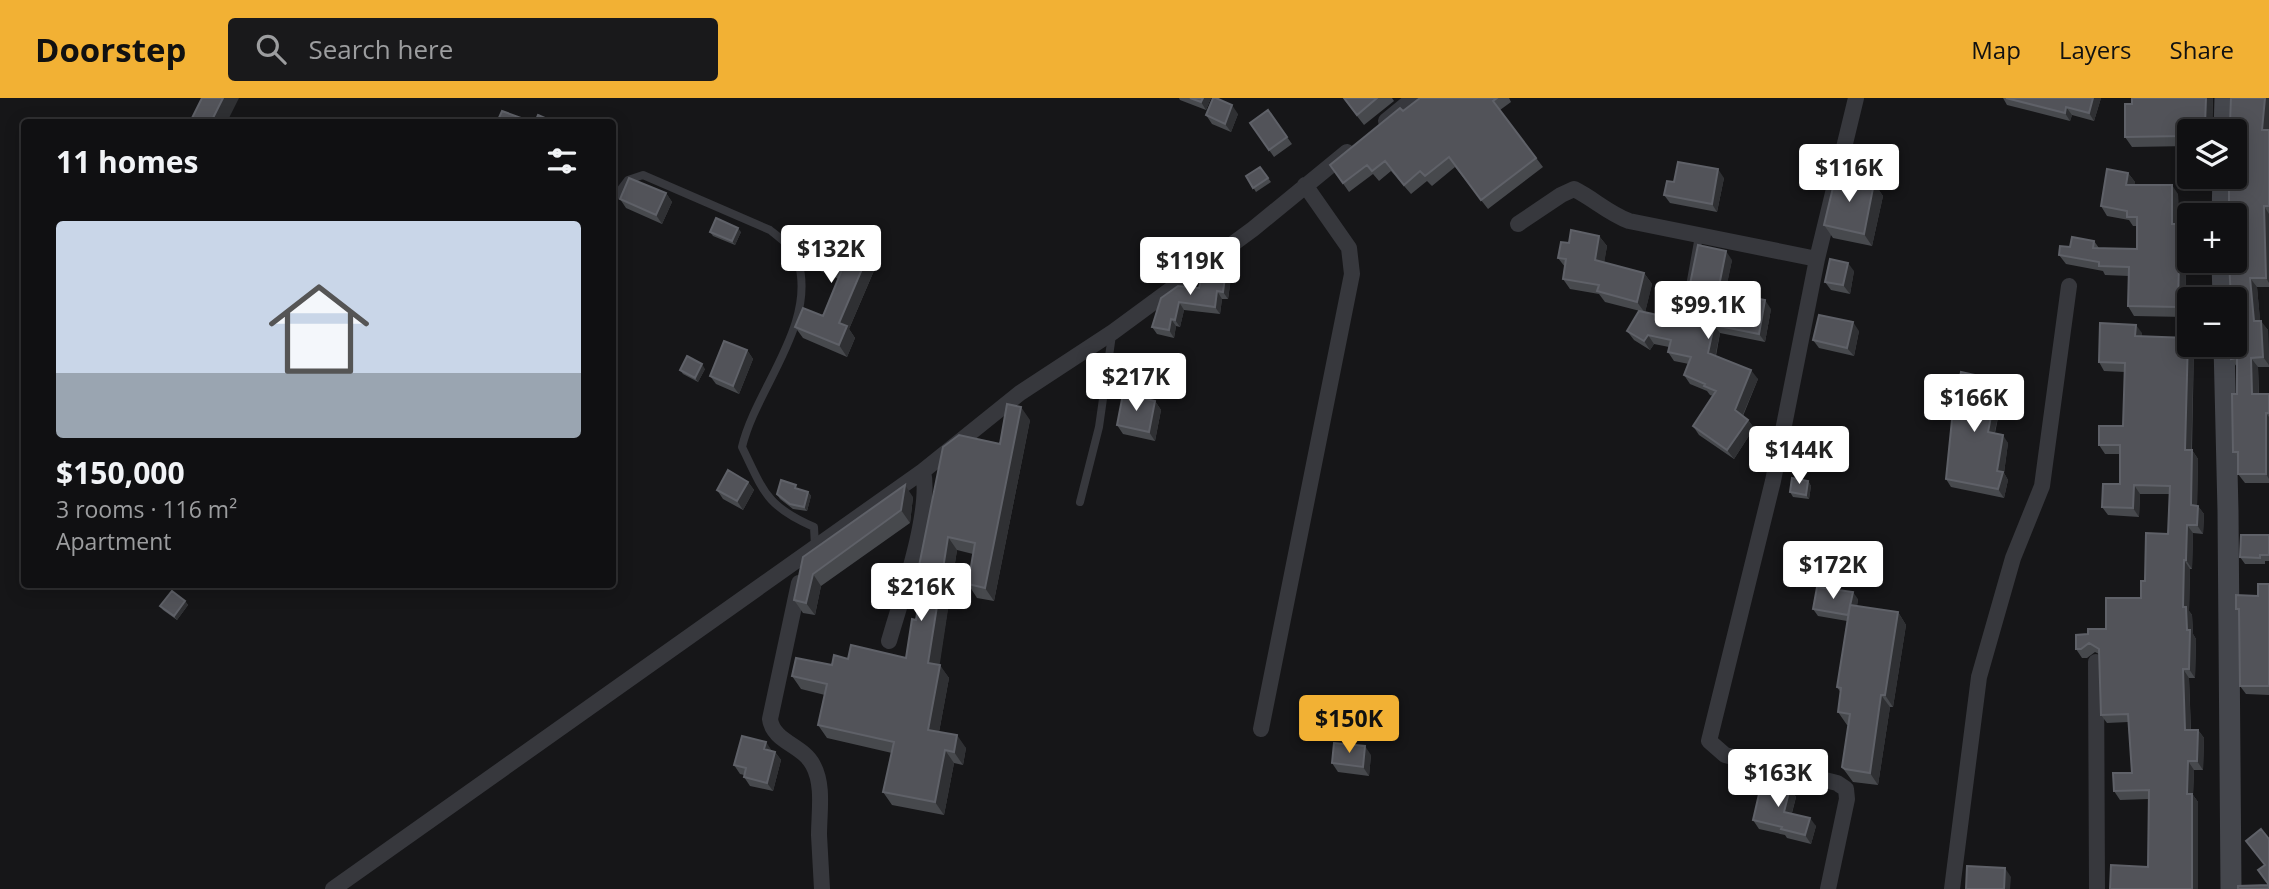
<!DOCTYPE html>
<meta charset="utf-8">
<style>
:root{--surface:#101012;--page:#19191b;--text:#f1f3f6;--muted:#9c9d9f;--line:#303032;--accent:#f2b134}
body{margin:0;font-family:"Open Sans",sans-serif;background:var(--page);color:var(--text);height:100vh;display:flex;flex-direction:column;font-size:26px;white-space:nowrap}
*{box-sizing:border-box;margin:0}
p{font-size:23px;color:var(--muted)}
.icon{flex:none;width:38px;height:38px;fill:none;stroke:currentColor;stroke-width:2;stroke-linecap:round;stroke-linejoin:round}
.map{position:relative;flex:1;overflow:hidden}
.panel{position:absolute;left:21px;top:21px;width:595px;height:469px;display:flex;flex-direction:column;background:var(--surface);border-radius:7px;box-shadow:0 4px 18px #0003,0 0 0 2px var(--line)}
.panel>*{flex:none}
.fabs{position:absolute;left:2177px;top:21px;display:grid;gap:14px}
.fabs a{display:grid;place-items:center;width:70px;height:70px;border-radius:7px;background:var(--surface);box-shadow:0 4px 18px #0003,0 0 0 2px var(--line);font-size:35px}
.price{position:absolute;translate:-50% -60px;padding:0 16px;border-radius:7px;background:#fff;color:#222;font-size:23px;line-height:46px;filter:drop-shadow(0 2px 4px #0008)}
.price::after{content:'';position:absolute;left:50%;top:42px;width:21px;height:16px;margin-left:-10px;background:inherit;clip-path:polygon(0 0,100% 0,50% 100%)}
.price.current{background:var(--accent);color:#111}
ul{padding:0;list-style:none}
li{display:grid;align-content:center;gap:14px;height:371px;padding:0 35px}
li span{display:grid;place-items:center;height:217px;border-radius:7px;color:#555}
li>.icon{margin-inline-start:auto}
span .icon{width:126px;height:126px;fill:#fffc;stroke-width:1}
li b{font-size:30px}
h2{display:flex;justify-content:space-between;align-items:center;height:84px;padding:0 35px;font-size:30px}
header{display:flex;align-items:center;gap:42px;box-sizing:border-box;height:98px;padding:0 35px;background:var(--accent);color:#111}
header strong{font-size:33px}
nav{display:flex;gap:38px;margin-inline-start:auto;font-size:24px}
.search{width:490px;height:63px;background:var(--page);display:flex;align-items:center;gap:18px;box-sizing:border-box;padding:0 24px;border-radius:7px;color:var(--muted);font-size:26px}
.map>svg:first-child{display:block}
</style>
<header>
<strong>Doorstep</strong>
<div class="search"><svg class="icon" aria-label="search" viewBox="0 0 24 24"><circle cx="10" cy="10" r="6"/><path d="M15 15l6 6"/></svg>Search here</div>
<nav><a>Map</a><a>Layers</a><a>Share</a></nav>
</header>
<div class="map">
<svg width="2269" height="791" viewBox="0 0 2269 791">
<rect width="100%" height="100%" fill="#161618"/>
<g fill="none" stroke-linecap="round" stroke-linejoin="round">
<path stroke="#37383d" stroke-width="8" d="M 612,103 L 628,82 L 643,77 L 770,132 C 780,140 794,150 798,163 C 817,227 756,290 742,349 C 764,394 766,408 814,429 L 815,448
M 1690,188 L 1699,138
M 1080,404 L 1099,329 L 1112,237"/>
<path stroke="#37383d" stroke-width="16" d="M 1386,23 L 1414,0
M 1518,126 L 1561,97 L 1574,91 C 1594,101 1608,115 1629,123 L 1817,161
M 799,485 L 770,621 C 773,644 803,647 813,667 C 824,687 819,714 819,737 C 820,755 821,773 822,791
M 889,543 C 901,501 932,413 923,373
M 2096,564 L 2097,791
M 1261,631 L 1352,176 L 1349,150 L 1305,87
M 333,791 L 923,373 L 1020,295 L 1113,234 L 1253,131 L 1347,54
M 1828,791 L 1847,701 L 1846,691 L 1837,685 L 1725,657 L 1709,643 L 1773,383 L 1817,161 L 1856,0
M 1952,791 L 1979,579 L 2013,460 L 2042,388 L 2069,188"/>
<path stroke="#45474d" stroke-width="21" d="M 2224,33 L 2225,0
M 2222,117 L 2223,79
M 2222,163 L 2223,201
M 2224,247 L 2228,413 L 2231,791"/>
</g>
<path fill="#47494d" d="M 1179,0 L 1211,0 L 1206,12 L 1180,2 Z
M 1343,0 L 1392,0 L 1394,3 L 1364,27 Z
M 1420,0 L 1509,0 L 1511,4 L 1500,12 L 1543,69 L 1488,111 L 1455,69 L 1432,88 L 1427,83 L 1411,96 L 1391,73 L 1379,83 L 1373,76 L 1349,94 L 1330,67 Z
M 2003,0 L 2101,0 L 2094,23 L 2072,17 L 2070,23 L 2007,7 Z
M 2213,0 L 2212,33 L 2189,33 L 2189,48 L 2132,49 L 2125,39 L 2132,6 Z
M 2269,0 L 2269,189 L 2257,189 L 2260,223 L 2268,232 L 2269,269 L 2258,269 L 2259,296 L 2269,296 L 2269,385 L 2245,385 L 2238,376 L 2238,361 L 2233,354 L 2237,296 L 2237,269 L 2231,261 L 2235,247 L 2230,25 Z
M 1268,12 L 1292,46 L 1274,59 L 1250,25 Z
M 1238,16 L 1231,34 L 1212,26 L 1206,17 Z
M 1260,69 L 1271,84 L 1256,94 L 1246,78 Z
M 2128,75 L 2135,84 L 2134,87 L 2178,96 L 2179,126 L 2182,126 L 2188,135 L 2189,172 L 2186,172 L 2185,219 L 2134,218 L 2128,208 L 2129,178 L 2105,177 L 2103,173 L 2066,166 L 2059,157 L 2070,149 L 2094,143 L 2099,150 L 2137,151 L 2137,128 L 2133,128 L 2129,122 L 2107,118 L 2101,108 Z
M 1724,80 L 1717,114 L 1670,105 L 1664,97 L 1674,84 Z
M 1874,85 L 1883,98 L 1872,148 L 1833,140 L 1824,127 Z
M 666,95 L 672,104 L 662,126 L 626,110 L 620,101 Z
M 710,134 L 741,134 L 735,147 L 713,138 Z
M 1599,138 L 1607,148 L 1604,164 L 1644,175 L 1652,186 L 1645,214 L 1671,220 L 1688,196 L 1732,162 L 1725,194 L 1771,211 L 1765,244 L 1720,235 L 1716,258 L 1758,281 L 1743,318 L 1748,322 L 1754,330 L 1734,361 L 1699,337 L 1693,328 L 1713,298 L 1710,297 L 1707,293 L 1690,286 L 1684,277 L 1689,266 L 1674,263 L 1668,254 L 1669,249 L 1654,246 L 1650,252 L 1634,242 L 1627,233 L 1640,213 L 1605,204 L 1599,196 L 1570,191 L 1563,181 L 1565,169 L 1558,160 L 1569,145 Z
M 798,155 L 876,168 L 849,231 L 855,240 L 847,259 L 803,240 L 795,229 L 823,218 L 839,181 L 806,167 Z
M 1854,173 L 1850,196 L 1831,192 L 1825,184 Z
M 1231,180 L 1228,201 L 1222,201 L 1220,216 L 1184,212 L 1180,229 L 1176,228 L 1174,240 L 1157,236 L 1152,229 L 1178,188 L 1199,190 Z
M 1859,233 L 1854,258 L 1819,250 L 1813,242 Z
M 2142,235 L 2141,239 L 2188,240 L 2189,241 L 2189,247 L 2193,247 L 2194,248 L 2192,352 L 2198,361 L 2197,407 L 2204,416 L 2203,436 L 2193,435 L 2192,471 L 2190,471 L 2189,513 L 2192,517 L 2193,536 L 2196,541 L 2195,580 L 2189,580 L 2191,632 L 2198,632 L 2204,640 L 2203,672 L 2194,672 L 2193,697 L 2198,704 L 2198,791 L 2110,791 L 2148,769 L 2149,701 L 2120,702 L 2114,693 L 2132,675 L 2128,624 L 2107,625 L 2101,617 L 2099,556 L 2095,554 L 2087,560 L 2082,560 L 2076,551 L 2088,536 L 2106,531 L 2141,500 L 2145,483 L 2168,436 L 2170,396 L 2140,396 L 2139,419 L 2108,417 L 2102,409 L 2120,386 L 2120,356 L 2105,356 L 2099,347 L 2123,328 L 2125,274 L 2104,273 L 2099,264 Z
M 747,252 L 753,261 L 739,296 L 716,286 L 710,278 Z
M 705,271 L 698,284 L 683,276 L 680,272 Z
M 2004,290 L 1995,335 L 2008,345 L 2004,375 L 2008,382 L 2004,400 L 1951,389 L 1946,381 Z
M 1155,303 L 1161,312 L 1155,343 L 1123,336 L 1117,327 Z
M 1030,322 L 994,503 L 977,500 L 968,486 L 973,456 L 957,452 L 939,567 L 949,580 L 939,634 L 966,650 L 963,667 L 954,665 L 944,717 L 892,707 L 883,694 L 892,655 L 827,640 L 818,627 L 825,597 L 801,591 L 792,578 L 832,567 L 848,561 L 906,560 L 916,522 L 921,491 L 916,483 L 1000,346 Z
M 1808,383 L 1811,388 L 1809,401 L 1793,399 L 1790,394 Z
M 748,384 L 754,392 L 743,412 L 723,401 L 717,392 Z
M 799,391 L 808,394 L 811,398 L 807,413 L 793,411 L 780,401 L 777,396 Z
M 913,399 L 910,425 L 821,488 L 815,517 L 803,515 L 794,502 L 803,459 Z
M 2269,437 L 2269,463 L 2265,463 L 2265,466 L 2245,466 L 2240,459 Z
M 2269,486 L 2269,597 L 2246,596 L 2240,588 L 2239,515 L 2236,511 L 2258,498 Z
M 1858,501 L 1857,508 L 1898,514 L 1906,527 L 1893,609 L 1890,609 L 1878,687 L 1853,684 L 1842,669 L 1848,627 L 1847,627 L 1838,614 L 1841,595 L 1837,589 L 1847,523 L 1818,518 L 1813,511 Z
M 185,503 L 188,507 L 177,522 L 163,512 L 160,508 Z
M 772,653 L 775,654 L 781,662 L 773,693 L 750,688 L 744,679 L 744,677 L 740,676 L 734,667 Z
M 1371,657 L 1369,678 L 1338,674 L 1332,665 Z
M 1790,690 L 1796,699 L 1792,715 L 1816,728 L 1811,746 L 1787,740 L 1785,737 L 1759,731 L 1753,722 Z"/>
<path fill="#2f3033" d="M 223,0 L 239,0 L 227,24 L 211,24 Z
M 1203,0 L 1211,0 L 1206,12 L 1201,4 Z
M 2093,0 L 2101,0 L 2094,23 L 2089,15 Z
M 2206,0 L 2213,0 L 2212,33 L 2209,33 L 2205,27 Z
M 2265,0 L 2269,0 L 2269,41 L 2262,32 Z
M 1232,7 L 1238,16 L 1231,34 L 1225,26 Z
M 2066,9 L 2072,17 L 2070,23 L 2065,15 Z
M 2184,25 L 2189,34 L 2189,46 L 2184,38 Z
M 1718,71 L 1724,80 L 1717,114 L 1712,106 Z
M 2128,75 L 2135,84 L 2132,96 L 2126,87 Z
M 1874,85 L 1883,98 L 1872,148 L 1864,136 Z
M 2172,87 L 2178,96 L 2179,135 L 2172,126 Z
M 666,95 L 672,104 L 662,126 L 656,117 Z
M 2264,108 L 2269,116 L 2269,185 L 2266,180 Z
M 2182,126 L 2188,135 L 2189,172 L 2182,163 Z
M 738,130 L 741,134 L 735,147 L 732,143 Z
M 1599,138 L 1607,148 L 1603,172 L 1595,162 Z
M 1726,153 L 1732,162 L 1724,202 L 1718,193 Z
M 868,157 L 876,168 L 849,231 L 855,240 L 847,259 L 839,247 L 839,225 Z
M 2179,163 L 2186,172 L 2185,219 L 2178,209 Z
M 1848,165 L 1854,173 L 1850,196 L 1843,187 Z
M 1226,172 L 1231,180 L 1228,201 L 1223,194 Z
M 1644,175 L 1652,186 L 1645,215 L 1637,204 Z
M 2250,180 L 2257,189 L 2261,232 L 2254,223 Z
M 1217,193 L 1222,201 L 1220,216 L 1215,209 Z
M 1765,202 L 1771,211 L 1765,244 L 1759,236 Z
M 1179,204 L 1184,212 L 1180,229 L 1175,222 Z
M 1171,221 L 1176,228 L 1174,240 L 1169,232 Z
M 2261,223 L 2268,232 L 2269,267 L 2263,259 Z
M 1853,224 L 1859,233 L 1854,258 L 1847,250 Z
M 1714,227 L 1720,235 L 1714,264 L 1708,255 Z
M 2136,227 L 2142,235 L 2141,247 L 2135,238 Z
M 1648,237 L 1654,246 L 1650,252 L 1644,243 Z
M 2188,240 L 2189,241 L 2189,247 L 2193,247 L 2194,248 L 2191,361 L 2185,352 Z
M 747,252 L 753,261 L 739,296 L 733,288 Z
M 2251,260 L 2258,269 L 2259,305 L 2252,296 Z
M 702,266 L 705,271 L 698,284 L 695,280 Z
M 1751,272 L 1758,281 L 1741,321 L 1735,312 Z
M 1998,282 L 2004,290 L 1993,342 L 1988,334 Z
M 1155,303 L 1161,312 L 1155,343 L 1149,334 Z
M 1021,309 L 1030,322 L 994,503 L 985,490 Z
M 2266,315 L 2269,319 L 2269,381 L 2266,376 Z
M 1748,322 L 1754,330 L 1734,361 L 1727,352 Z
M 2003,337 L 2008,345 L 2004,375 L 2008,382 L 2004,400 L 1998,391 L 1997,373 Z
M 2192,352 L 2198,361 L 2197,416 L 2191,407 Z
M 1808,383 L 1811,388 L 1809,401 L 1806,397 Z
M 748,384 L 754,392 L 743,412 L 737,403 Z
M 905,387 L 913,399 L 910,425 L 901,412 Z
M 2134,387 L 2140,396 L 2139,419 L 2133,410 Z
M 808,394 L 811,398 L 807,413 L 804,409 Z
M 2198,408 L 2204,416 L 2203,436 L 2197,427 Z
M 2187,427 L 2193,435 L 2192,471 L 2186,462 Z
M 948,439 L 957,452 L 938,578 L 940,567 L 949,580 L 937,645 L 928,632 L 928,565 Z
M 2184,462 L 2190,471 L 2189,513 L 2192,517 L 2193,536 L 2196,541 L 2195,580 L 2189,571 L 2187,532 L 2183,509 Z
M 813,476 L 821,488 L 815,517 L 806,505 Z
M 1853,494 L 1858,501 L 1854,525 L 1849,517 Z
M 185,503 L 188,507 L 177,522 L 174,518 Z
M 1898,514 L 1906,527 L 1893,609 L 1885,597 Z
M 2183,571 L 2189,580 L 2191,640 L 2185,632 Z
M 1881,597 L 1890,609 L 1878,687 L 1870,675 Z
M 2198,632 L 2204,640 L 2203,672 L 2197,663 Z
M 957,637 L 966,650 L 963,667 L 954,654 Z
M 766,644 L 772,653 L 764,651 Z
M 1365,648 L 1371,657 L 1369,678 L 1363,669 Z
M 945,652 L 954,665 L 944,717 L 935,704 Z
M 775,654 L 781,662 L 773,693 L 767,685 Z
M 2188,663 L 2194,672 L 2193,697 L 2198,704 L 2198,791 L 2192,791 L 2187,696 Z
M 1790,690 L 1796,699 L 1790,722 L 1784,714 Z
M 1810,720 L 1816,728 L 1811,746 L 1805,737 Z
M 2005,770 L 2011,779 L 2010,791 L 2004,791 Z"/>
<path fill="#525359" stroke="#5f6168" stroke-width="2" d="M 202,0 L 223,0 L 211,24 L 190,24 Z
M 1190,0 L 1203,0 L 1201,4 Z
M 1213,0 L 1216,0 L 1232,7 L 1225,26 L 1206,17 Z
M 1344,0 L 1377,0 L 1357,17 Z
M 1420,0 L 1497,0 L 1493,3 L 1536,60 L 1481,102 L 1449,59 L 1425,78 L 1420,73 L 1404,87 L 1385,63 L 1372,73 L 1367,67 L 1343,85 L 1330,67 L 1400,10 L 1403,13 Z
M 2006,0 L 2093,0 L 2089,15 L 2066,9 L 2065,15 Z
M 2132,0 L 2206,0 L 2205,27 L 2184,25 L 2184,38 L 2125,39 L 2125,6 L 2132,6 Z
M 2231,0 L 2265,0 L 2262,32 L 2269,32 L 2269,108 L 2264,108 L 2266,180 L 2250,180 L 2254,223 L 2261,223 L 2263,259 L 2251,260 L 2252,296 L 2269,296 L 2269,315 L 2266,315 L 2266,376 L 2238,376 L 2238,354 L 2233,354 L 2232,296 L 2237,296 L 2237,260 L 2231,261 L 2231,247 L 2235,247 L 2235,201 L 2231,201 L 2229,163 L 2235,163 L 2235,117 L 2229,117 L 2229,79 L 2235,79 L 2235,33 L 2225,33 L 2230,25 Z
M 1268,12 L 1287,39 L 1269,52 L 1250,25 Z
M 502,13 L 532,24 L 497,24 Z
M 538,17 L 554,24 L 535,24 Z
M 1678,64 L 1718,71 L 1712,106 L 1664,97 L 1667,83 L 1674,84 Z
M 1260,69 L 1268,80 L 1253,90 L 1246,78 Z
M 2107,71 L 2128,75 L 2126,87 L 2172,87 L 2172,126 L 2182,126 L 2182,163 L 2179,163 L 2178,209 L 2128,208 L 2129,169 L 2099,168 L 2099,164 L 2059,157 L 2060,148 L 2070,149 L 2072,139 L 2094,143 L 2093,150 L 2137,151 L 2137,119 L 2127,119 L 2127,113 L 2101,108 Z
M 1836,77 L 1874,85 L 1864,136 L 1824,127 Z
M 629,80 L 666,95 L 656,117 L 620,101 Z
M 716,120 L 738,130 L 732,143 L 710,134 Z
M 808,131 L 868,157 L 839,225 L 847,228 L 839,247 L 795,229 L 803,210 L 823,218 L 841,174 L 798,155 Z
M 1571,132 L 1599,138 L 1595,162 L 1644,175 L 1637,204 L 1597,193 L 1599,187 L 1563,181 L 1566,161 L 1558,160 L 1561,144 L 1569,145 Z
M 1698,147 L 1726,153 L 1718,193 L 1765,202 L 1759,236 L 1714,227 L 1708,255 L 1751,272 L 1735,312 L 1748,322 L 1727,352 L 1693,328 L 1716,293 L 1704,288 L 1705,286 L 1684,277 L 1691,259 L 1668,254 L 1671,242 L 1648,237 L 1644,243 L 1627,233 L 1639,213 L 1671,220 L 1676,193 L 1688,196 Z
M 1830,161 L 1848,165 L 1843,187 L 1825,184 Z
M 1204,169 L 1226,172 L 1223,194 L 1217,193 L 1215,209 L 1179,204 L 1175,222 L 1171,221 L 1169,232 L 1152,229 L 1161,200 L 1178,188 L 1199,190 Z
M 1819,217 L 1853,224 L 1847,250 L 1813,242 Z
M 2100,225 L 2136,227 L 2135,238 L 2188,240 L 2185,352 L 2192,352 L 2191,407 L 2198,408 L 2197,427 L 2187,427 L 2186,462 L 2184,462 L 2183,509 L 2186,509 L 2187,532 L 2190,532 L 2189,571 L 2183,571 L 2185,632 L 2198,632 L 2197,663 L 2188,663 L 2187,696 L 2192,696 L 2192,791 L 2110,791 L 2111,767 L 2148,769 L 2149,692 L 2114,693 L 2113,675 L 2132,675 L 2128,616 L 2101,617 L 2099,551 L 2089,545 L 2081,551 L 2076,551 L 2076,537 L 2088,536 L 2088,531 L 2106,531 L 2106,500 L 2141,500 L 2141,483 L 2145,483 L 2146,435 L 2168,436 L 2170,388 L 2134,387 L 2133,410 L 2102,409 L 2103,386 L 2120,386 L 2120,347 L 2099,347 L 2099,328 L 2123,328 L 2125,265 L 2099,264 Z
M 724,243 L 747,252 L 733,288 L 710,278 Z
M 687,258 L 702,266 L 695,280 L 680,272 Z
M 1961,274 L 1998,282 L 1988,334 L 2003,337 L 1997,373 L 2003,374 L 1998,391 L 1946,381 L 1953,312 Z
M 1123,296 L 1155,303 L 1149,334 L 1117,327 Z
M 1007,306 L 1021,309 L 985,490 L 968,486 L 975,445 L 948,439 L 928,565 L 940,567 L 928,632 L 957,637 L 954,654 L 945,652 L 935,704 L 883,694 L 894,644 L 818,627 L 827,586 L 792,578 L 796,560 L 832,567 L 834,557 L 848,561 L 851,547 L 906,560 L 912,521 L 916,522 L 922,484 L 916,483 L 943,349 L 959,337 L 1000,346 Z
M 728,372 L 748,384 L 737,403 L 717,392 Z
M 1792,380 L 1808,383 L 1806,397 L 1790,394 Z
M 781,382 L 796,387 L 795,390 L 808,394 L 804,409 L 790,406 L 777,396 Z
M 905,387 L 901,412 L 813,476 L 806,505 L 794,502 L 803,459 Z
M 2241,437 L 2269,437 L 2269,457 L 2260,457 L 2260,460 L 2240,459 Z
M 2258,486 L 2269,486 L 2269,588 L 2240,588 L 2239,511 L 2236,511 L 2236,497 L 2258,498 Z
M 1817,489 L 1853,494 L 1848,517 L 1813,511 Z
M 172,493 L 185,503 L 174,518 L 160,508 Z
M 1850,507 L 1898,514 L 1885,597 L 1881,597 L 1870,675 L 1845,671 L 1842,669 L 1850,616 L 1838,614 L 1841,590 L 1837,589 Z
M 742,638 L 766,644 L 764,651 L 775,654 L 767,685 L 744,679 L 746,670 L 734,667 Z
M 1334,645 L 1365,648 L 1363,669 L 1332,665 Z
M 1762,683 L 1790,690 L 1784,714 L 1810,720 L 1805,737 L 1781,731 L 1782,729 L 1753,722 Z
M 2261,731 L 2269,741 L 2269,791 L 2238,791 L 2238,788 L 2269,787 L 2258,772 L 2265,767 L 2246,743 Z
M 1967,768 L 2005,770 L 2004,791 L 1966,791 Z"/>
</svg>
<div class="fabs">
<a><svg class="icon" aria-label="layers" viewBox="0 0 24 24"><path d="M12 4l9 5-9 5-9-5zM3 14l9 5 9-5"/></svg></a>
<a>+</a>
<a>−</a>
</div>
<b class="price" style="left:1849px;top:106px">$116K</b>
<b class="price" style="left:831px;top:187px">$132K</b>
<b class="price" style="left:1190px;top:199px">$119K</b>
<b class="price" style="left:1708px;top:243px">$99.1K</b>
<b class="price" style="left:1136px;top:315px">$217K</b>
<b class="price" style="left:1974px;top:336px">$166K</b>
<b class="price" style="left:1799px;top:388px">$144K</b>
<b class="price" style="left:1833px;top:503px">$172K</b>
<b class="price" style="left:921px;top:525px">$216K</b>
<b class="price current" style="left:1349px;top:657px">$150K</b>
<b class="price" style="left:1778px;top:711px">$163K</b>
<section class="panel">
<h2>11 homes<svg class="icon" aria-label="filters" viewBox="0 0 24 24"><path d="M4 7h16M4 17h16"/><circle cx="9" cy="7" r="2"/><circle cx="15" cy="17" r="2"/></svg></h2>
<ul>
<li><span style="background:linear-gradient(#c9d6e8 70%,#9aa5b1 0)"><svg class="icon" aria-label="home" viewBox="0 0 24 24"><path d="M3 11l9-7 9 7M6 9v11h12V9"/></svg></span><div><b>$150,000</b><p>3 rooms · 116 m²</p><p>Apartment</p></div></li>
</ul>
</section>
</div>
